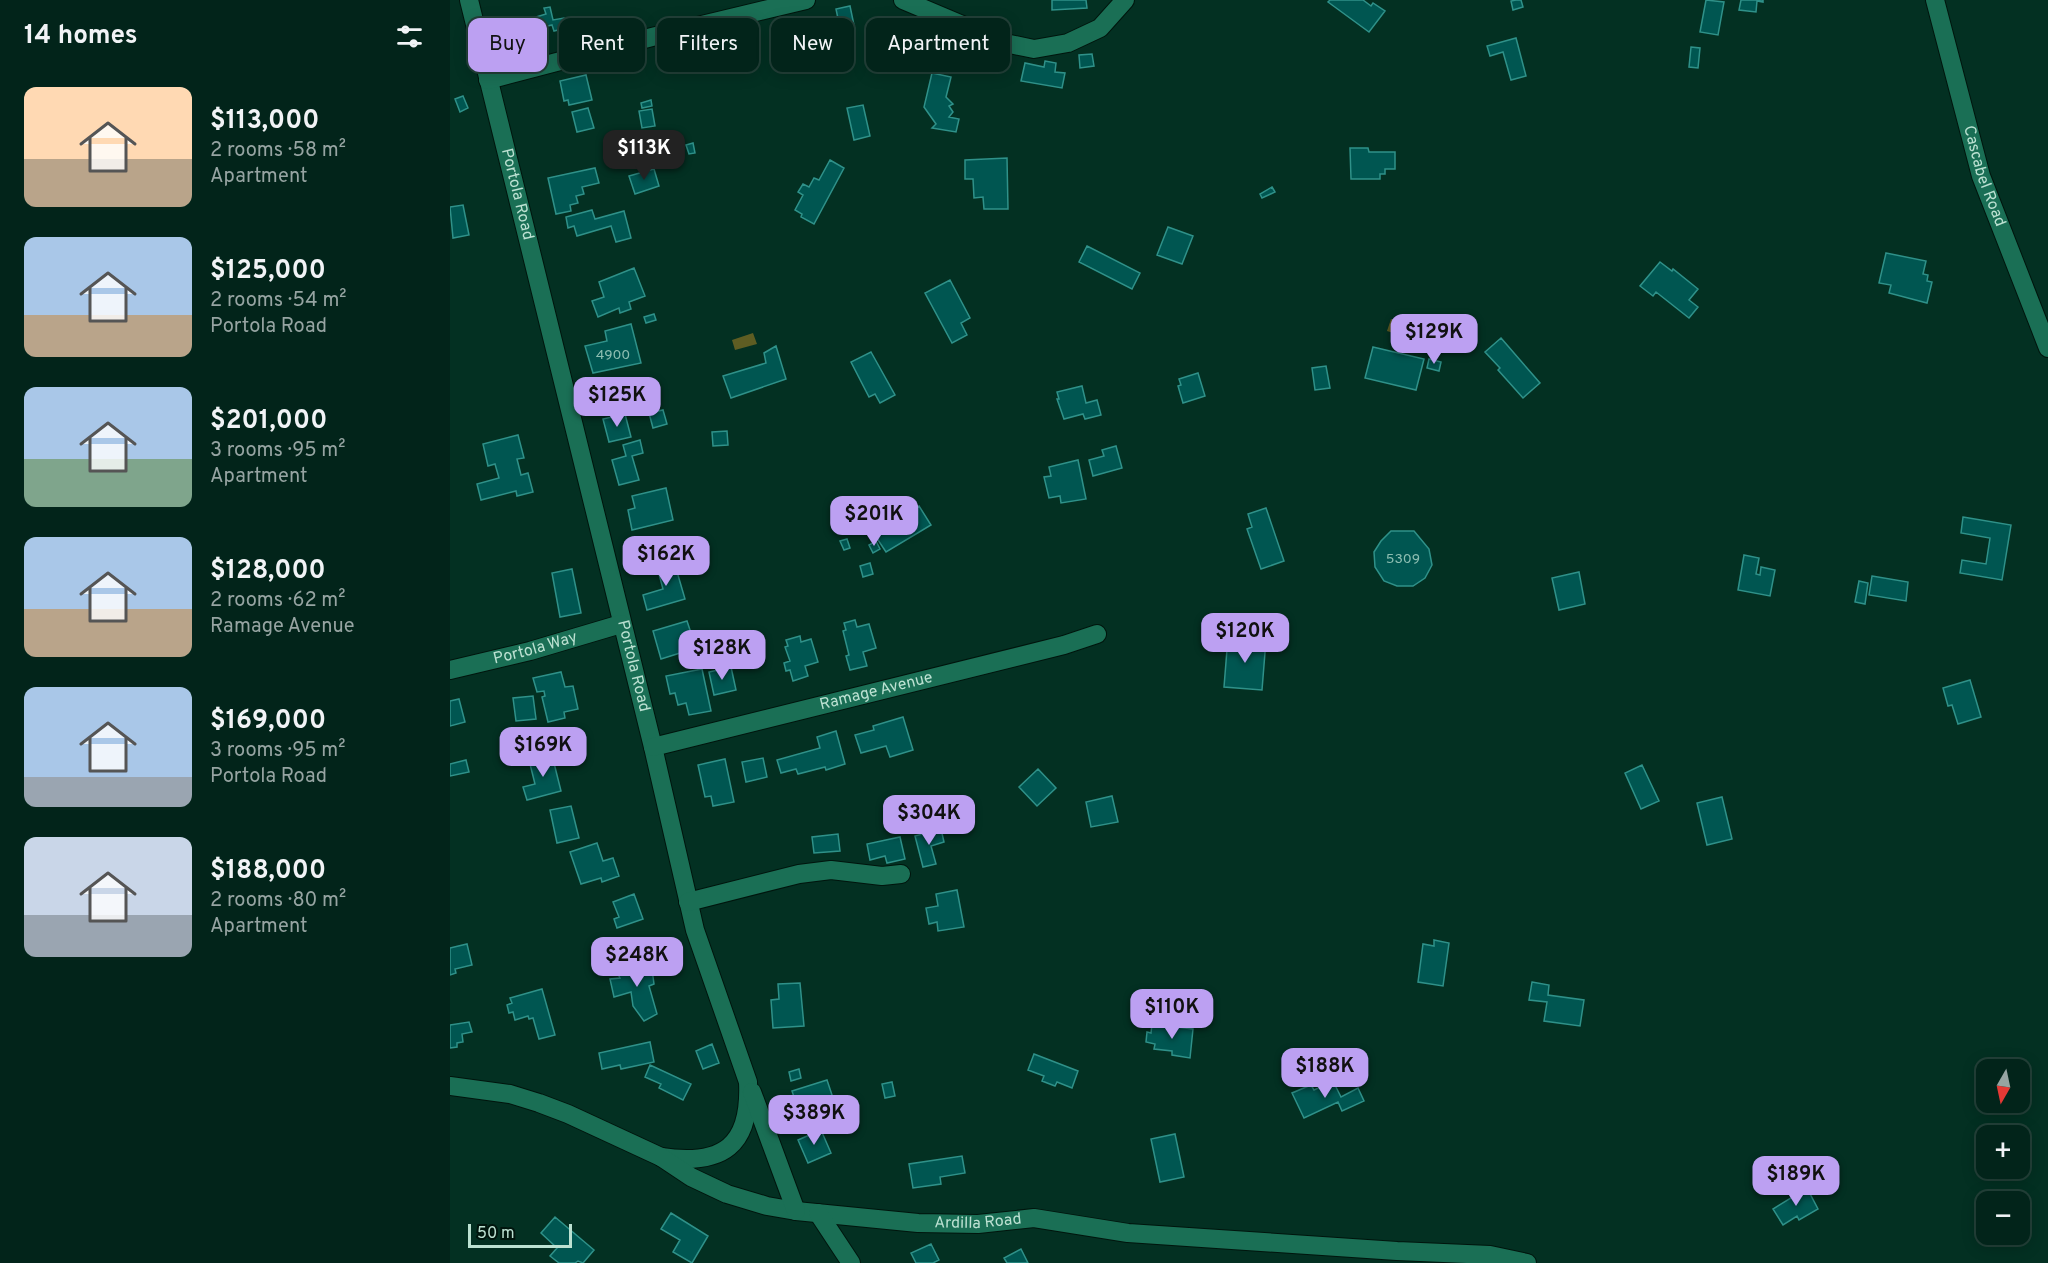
<!DOCTYPE html>
<meta charset="utf-8">
<style>
:root{--surface:#02241a;--page:#0c2c23;--text:#f1f3f6;--muted:#96a4a2;--line:#234139;--accent:#bca0f2}
body{margin:0;font-family:Overpass,sans-serif;background:var(--page);color:var(--text);height:100vh;display:flex;flex-direction:column;font-size:22px;white-space:nowrap}
*{box-sizing:border-box;margin:0}
p{font-size:20px;color:var(--muted)}
.icon{flex:none;width:33px;height:33px;fill:none;stroke:currentColor;stroke-width:2;stroke-linecap:round;stroke-linejoin:round}
.map{position:relative;flex:1;overflow:hidden}
.sheet{display:flex;flex-direction:column;background:var(--surface);width:450px}
.sheet>*{flex:none}
.top-card{position:absolute;left:18px;top:18px;width:570px;height:54px;display:flex;gap:12px}
.needle{width:39px;rotate:189deg}
.controls{position:absolute;left:1526px;top:1059px;display:grid;gap:12px}
.controls a{display:grid;place-items:center;width:54px;height:54px;border-radius:12px;background:var(--surface);box-shadow:0 3px 15px #0003,0 0 0 2px var(--line);font-size:30px}
.scale{position:absolute;left:18px;bottom:15px;width:104px;box-sizing:border-box;padding-left:6px;border:3px solid #bce1d2;border-top:0;font-size:16px;line-height:21px;white-space:nowrap;color:#bce1d2;-webkit-text-stroke:4px #00150d;paint-order:stroke}
.price{position:absolute;translate:-50% -51px;padding:0 14px;border-radius:12px;background:var(--accent);color:#111;font-size:20px;line-height:39px;filter:drop-shadow(0 2px 3px #0008)}
.price::after{content:'';position:absolute;left:50%;top:36px;width:18px;height:14px;margin-left:-9px;background:inherit;clip-path:polygon(0 0,100% 0,50% 100%)}
.price.selected{background:#222;color:#fff}
ul{padding:0;list-style:none}
li{display:flex;align-items:center;gap:18px;height:150px;padding:0 24px}
li span{display:grid;place-items:center;flex:none;width:168px;height:120px;border-radius:12px;color:#555}
li>.icon{margin-inline-start:auto}
span .icon{width:72px;height:72px;fill:#fffc;stroke-width:1}
li b{font-size:26px}
h2{display:flex;justify-content:space-between;align-items:center;height:72px;padding:0 24px;font-size:26px}
.chip{padding:0 21px;border-radius:12px;background:var(--surface);box-shadow:0 3px 15px #0003,0 0 0 2px var(--line);font-size:21px;line-height:54px}
.chip.selected{background:var(--accent);color:#111}
main{display:flex;flex:1;min-height:0}
.map>svg:first-child{display:block}
</style>
<main>
<section class="sheet">
<h2>14 homes<svg class="icon" aria-label="filters" viewBox="0 0 24 24"><path d="M4 7h16M4 17h16"/><circle cx="9" cy="7" r="2"/><circle cx="15" cy="17" r="2"/></svg></h2>
<ul>
<li><span style="background:linear-gradient(#ffd9b3 60%,#b9a48a 0)"><svg class="icon" aria-label="home" viewBox="0 0 24 24"><path d="M3 11l9-7 9 7M6 9v11h12V9"/></svg></span><div><b>$113,000</b><p>2 rooms · 58 m²</p><p>Apartment</p></div></li>
<li><span style="background:linear-gradient(#a9c7e8 65%,#b9a48a 0)"><svg class="icon" aria-label="home" viewBox="0 0 24 24"><path d="M3 11l9-7 9 7M6 9v11h12V9"/></svg></span><div><b>$125,000</b><p>2 rooms · 54 m²</p><p>Portola Road</p></div></li>
<li><span style="background:linear-gradient(#a9c7e8 60%,#7fa58c 0)"><svg class="icon" aria-label="home" viewBox="0 0 24 24"><path d="M3 11l9-7 9 7M6 9v11h12V9"/></svg></span><div><b>$201,000</b><p>3 rooms · 95 m²</p><p>Apartment</p></div></li>
<li><span style="background:linear-gradient(#a9c7e8 60%,#b9a48a 0)"><svg class="icon" aria-label="home" viewBox="0 0 24 24"><path d="M3 11l9-7 9 7M6 9v11h12V9"/></svg></span><div><b>$128,000</b><p>2 rooms · 62 m²</p><p>Ramage Avenue</p></div></li>
<li><span style="background:linear-gradient(#a9c7e8 75%,#9aa5b1 0)"><svg class="icon" aria-label="home" viewBox="0 0 24 24"><path d="M3 11l9-7 9 7M6 9v11h12V9"/></svg></span><div><b>$169,000</b><p>3 rooms · 95 m²</p><p>Portola Road</p></div></li>
<li><span style="background:linear-gradient(#c9d6e8 65%,#9aa5b1 0)"><svg class="icon" aria-label="home" viewBox="0 0 24 24"><path d="M3 11l9-7 9 7M6 9v11h12V9"/></svg></span><div><b>$188,000</b><p>2 rooms · 80 m²</p><p>Apartment</p></div></li>
</ul>
</section>
<div class="map">
<svg width="1598" height="1263" viewBox="0 0 1598 1263">
<rect width="100%" height="100%" fill="#033022"/>
<path fill="#5e5d23" d="M 941,319 L 963,326 L 959,338 L 937,331 Z
M 303,333 L 307,344 L 285,350 L 282,340 Z"/>
<path fill="#005651" stroke="#2f9189" stroke-width="1.5" d="M 602,0 L 636,0 L 637,8 L 602,10 Z
M 880,0 L 913,0 L 921,6 L 923,3 L 935,11 L 919,32 L 878,2 Z
M 1066,0 L 1071,0 L 1073,7 L 1063,10 L 1061,1 Z
M 1256,0 L 1274,2 L 1268,35 L 1250,32 Z
M 1291,0 L 1313,0 L 1313,2 L 1307,1 L 1306,12 L 1289,10 Z
M 400,6 L 405,30 L 391,33 L 386,9 Z
M 100,7 L 103,20 L 114,18 L 116,28 L 104,31 L 102,25 L 89,28 L 86,17 L 96,14 L 94,8 Z
M 90,28 L 92,35 L 89,36 L 92,49 L 74,52 L 73,44 L 68,45 L 65,34 Z
M 1066,38 L 1076,76 L 1061,80 L 1053,52 L 1040,56 L 1037,46 Z
M 1241,47 L 1250,48 L 1248,68 L 1239,67 Z
M 642,54 L 644,66 L 630,68 L 629,55 Z
M 595,61 L 606,63 L 605,72 L 615,73 L 612,88 L 571,81 L 575,63 L 594,67 Z
M 482,73 L 501,77 L 496,97 L 503,104 L 499,106 L 503,112 L 499,117 L 509,119 L 506,132 L 482,128 L 486,124 L 474,107 Z
M 136,75 L 142,100 L 119,105 L 118,100 L 114,101 L 110,81 Z
M 13,96 L 18,108 L 10,112 L 5,99 Z
M 201,100 L 202,106 L 192,108 L 191,103 Z
M 413,105 L 420,136 L 404,140 L 397,108 Z
M 138,108 L 144,128 L 127,132 L 122,112 Z
M 202,109 L 205,126 L 192,128 L 189,111 Z
M 243,143 L 245,153 L 239,154 L 236,145 Z
M 900,148 L 918,148 L 919,152 L 945,152 L 945,169 L 935,169 L 935,174 L 930,174 L 930,179 L 901,179 Z
M 557,158 L 558,209 L 534,209 L 533,197 L 524,198 L 523,179 L 515,179 L 515,160 Z
M 380,160 L 394,168 L 364,224 L 351,217 L 352,214 L 345,210 L 353,195 L 348,192 L 353,184 L 359,187 L 364,178 L 369,180 Z
M 145,168 L 149,183 L 132,187 L 134,194 L 126,196 L 128,203 L 120,205 L 121,211 L 106,214 L 98,178 Z
M 204,169 L 209,186 L 185,194 L 179,176 Z
M 822,187 L 825,192 L 812,198 L 810,194 Z
M 13,205 L 19,235 L 3,238 L 0,207 Z
M 142,210 L 145,219 L 174,211 L 181,238 L 166,242 L 161,226 L 127,236 L 124,226 L 118,228 L 116,217 Z
M 718,227 L 743,236 L 732,264 L 707,255 Z
M 637,246 L 690,273 L 682,289 L 629,262 Z
M 1436,253 L 1476,261 L 1473,274 L 1478,275 L 1477,281 L 1482,282 L 1477,303 L 1439,293 L 1441,285 L 1429,283 Z
M 1210,262 L 1222,271 L 1223,269 L 1248,289 L 1239,300 L 1248,307 L 1239,318 L 1206,292 L 1203,296 L 1190,286 Z
M 184,268 L 195,296 L 179,302 L 181,309 L 170,313 L 169,308 L 148,317 L 142,301 L 154,297 L 149,282 Z
M 500,280 L 520,318 L 511,323 L 517,335 L 502,343 L 475,293 Z
M 204,314 L 206,320 L 196,323 L 194,317 Z
M 181,324 L 191,363 L 143,373 L 135,346 L 157,341 L 155,331 Z
M 1051,338 L 1090,383 L 1073,398 L 1048,370 L 1050,368 L 1035,352 Z
M 326,346 L 336,379 L 281,398 L 273,376 L 316,363 L 314,353 Z
M 923,347 L 974,359 L 966,390 L 915,378 Z
M 421,352 L 445,395 L 430,403 L 425,394 L 419,397 L 401,362 Z
M 979,359 L 991,362 L 989,371 L 977,368 Z
M 876,366 L 880,388 L 865,390 L 862,368 Z
M 748,373 L 755,396 L 733,403 L 728,386 L 731,385 L 729,379 Z
M 632,386 L 636,403 L 647,400 L 651,415 L 635,419 L 633,414 L 614,419 L 607,399 L 609,399 L 607,392 Z
M 213,410 L 217,424 L 203,428 L 199,413 Z
M 175,414 L 181,437 L 159,442 L 153,419 Z
M 277,431 L 278,445 L 263,446 L 262,432 Z
M 68,435 L 74,458 L 67,459 L 71,475 L 78,473 L 83,492 L 67,496 L 66,491 L 31,500 L 27,484 L 49,478 L 45,464 L 38,466 L 33,444 Z
M 190,440 L 193,453 L 182,456 L 189,480 L 169,485 L 162,460 L 176,456 L 173,445 Z
M 666,446 L 672,468 L 643,476 L 639,460 L 654,456 L 652,450 Z
M 628,460 L 636,499 L 611,503 L 610,496 L 599,498 L 594,477 L 601,476 L 599,467 Z
M 216,488 L 223,520 L 182,530 L 178,510 L 185,508 L 182,496 Z
M 469,506 L 481,525 L 436,552 L 424,534 Z
M 816,508 L 834,561 L 811,569 L 797,529 L 802,527 L 798,514 Z
M 1513,517 L 1561,525 L 1552,580 L 1510,573 L 1512,560 L 1536,564 L 1540,538 L 1511,533 Z
M 941,531 L 964,531 L 979,549 L 982,565 L 975,578 L 963,586 L 947,586 L 934,581 L 925,567 L 924,552 L 931,541 Z
M 397,539 L 400,548 L 394,550 L 390,541 Z
M 426,541 L 430,549 L 423,553 L 419,545 Z
M 1294,555 L 1309,558 L 1306,574 L 1310,575 L 1311,567 L 1325,570 L 1320,596 L 1288,590 Z
M 223,558 L 235,599 L 197,610 L 193,595 L 213,589 L 206,563 Z
M 420,563 L 423,574 L 413,577 L 410,566 Z
M 122,569 L 131,613 L 110,617 L 102,573 Z
M 1129,572 L 1135,604 L 1109,610 L 1102,578 Z
M 1422,576 L 1458,582 L 1456,601 L 1419,595 Z
M 1409,581 L 1418,583 L 1415,604 L 1405,602 Z
M 405,620 L 407,627 L 419,624 L 426,648 L 413,652 L 417,666 L 400,670 L 396,656 L 399,655 L 393,631 L 396,630 L 394,623 Z
M 237,621 L 246,648 L 211,659 L 203,631 Z
M 350,636 L 351,642 L 361,639 L 368,662 L 355,666 L 358,676 L 343,681 L 340,670 L 336,671 L 334,663 L 340,661 L 335,647 L 338,646 L 336,640 Z
M 778,637 L 816,640 L 812,690 L 774,687 Z
M 281,667 L 286,690 L 264,695 L 259,672 Z
M 252,669 L 261,711 L 239,715 L 236,703 L 228,705 L 225,693 L 220,694 L 216,676 Z
M 111,672 L 115,687 L 123,686 L 128,709 L 114,712 L 115,718 L 98,722 L 92,697 L 95,696 L 94,691 L 87,692 L 83,678 Z
M 1520,680 L 1531,717 L 1508,724 L 1502,705 L 1498,706 L 1493,688 Z
M 83,696 L 86,719 L 66,721 L 63,698 Z
M 9,699 L 15,722 L 0,726 L 0,701 Z
M 453,717 L 463,750 L 440,757 L 436,746 L 411,753 L 405,735 L 424,730 L 423,726 Z
M 386,731 L 395,764 L 376,770 L 375,767 L 348,774 L 346,769 L 331,773 L 327,760 L 370,748 L 367,737 Z
M 102,755 L 111,791 L 77,800 L 73,787 L 85,784 L 79,760 Z
M 313,758 L 317,777 L 296,782 L 292,762 Z
M 275,759 L 284,802 L 263,806 L 261,796 L 255,797 L 248,765 Z
M 16,760 L 19,772 L 0,776 L 0,764 Z
M 1192,765 L 1209,801 L 1191,809 L 1175,773 Z
M 588,769 L 606,788 L 587,806 L 569,787 Z
M 662,796 L 668,822 L 641,827 L 636,802 Z
M 1272,797 L 1282,839 L 1257,845 L 1247,803 Z
M 121,806 L 129,838 L 107,843 L 100,810 Z
M 491,829 L 494,842 L 481,846 L 486,864 L 473,867 L 465,836 Z
M 388,834 L 390,851 L 364,853 L 362,837 Z
M 450,837 L 455,859 L 437,863 L 435,856 L 420,860 L 417,844 Z
M 147,843 L 153,861 L 163,858 L 169,876 L 152,882 L 151,878 L 131,884 L 120,852 Z
M 507,890 L 514,927 L 488,931 L 487,922 L 479,924 L 476,908 L 488,906 L 486,894 Z
M 184,894 L 193,919 L 167,928 L 164,919 L 169,917 L 163,902 Z
M 984,940 L 999,943 L 993,986 L 968,982 L 973,944 L 984,946 Z
M 17,944 L 22,965 L 5,969 L 6,973 L 0,975 L 0,948 Z
M 201,962 L 204,984 L 199,986 L 207,1014 L 194,1021 L 183,1006 L 181,992 L 164,997 L 160,979 L 170,978 L 166,970 Z
M 1082,982 L 1099,985 L 1098,995 L 1134,1000 L 1130,1026 L 1094,1021 L 1097,1002 L 1079,1000 Z
M 350,983 L 354,1026 L 323,1028 L 321,1000 L 329,999 L 328,984 Z
M 92,989 L 105,1035 L 89,1039 L 83,1018 L 79,1019 L 78,1016 L 65,1020 L 63,1012 L 59,1013 L 57,1005 L 62,1003 L 60,998 Z
M 19,1022 L 22,1032 L 12,1034 L 13,1042 L 7,1043 L 7,1047 L 0,1048 L 0,1025 Z
M 702,1024 L 743,1029 L 740,1058 L 722,1055 L 722,1051 L 704,1049 L 705,1044 L 696,1042 L 697,1032 L 701,1033 Z
M 200,1042 L 204,1062 L 171,1069 L 170,1065 L 152,1069 L 149,1053 Z
M 262,1044 L 269,1063 L 253,1069 L 246,1051 Z
M 584,1054 L 628,1071 L 622,1088 L 607,1082 L 605,1086 L 592,1081 L 594,1076 L 578,1070 Z
M 200,1065 L 241,1084 L 233,1100 L 209,1088 L 211,1084 L 195,1077 Z
M 349,1069 L 351,1078 L 341,1081 L 339,1072 Z
M 1569,1078 L 1577,1079 L 1574,1097 L 1569,1096 Z
M 377,1080 L 387,1110 L 352,1121 L 342,1091 Z
M 883,1081 L 891,1097 L 908,1088 L 914,1101 L 892,1111 L 888,1102 L 854,1118 L 842,1093 L 861,1085 L 864,1090 Z
M 442,1082 L 445,1096 L 435,1098 L 432,1084 Z
M 371,1130 L 381,1153 L 358,1163 L 348,1140 Z
M 725,1134 L 734,1177 L 710,1182 L 701,1139 Z
M 512,1156 L 515,1173 L 490,1177 L 491,1184 L 463,1188 L 459,1164 Z
M 1357,1188 L 1368,1209 L 1349,1220 L 1347,1216 L 1333,1225 L 1323,1209 Z
M 221,1213 L 258,1236 L 242,1263 L 223,1252 L 230,1240 L 211,1229 Z
M 105,1217 L 144,1250 L 133,1263 L 128,1261 L 125,1263 L 109,1263 L 100,1256 L 107,1248 L 91,1233 Z
M 481,1244 L 489,1260 L 483,1263 L 466,1263 L 461,1253 Z
M 571,1249 L 578,1263 L 557,1263 L 554,1258 Z"/>
<g fill="none" stroke-linecap="round" stroke-linejoin="round">
<defs>
<g id="minor">
<path id="s1" d="M 19,0 L 203,747 L 245,930 L 298,1082 C 301,1146 273,1166 211,1157"/>
<path d="M 453,0 L 555,43 L 584,49 L 618,43 L 650,28 L 675,0"/>
<path id="s2" d="M 1485,0 L 1531,176 L 1598,348"/>
<path d="M 38,80 L 202,37 L 356,0"/>
<path id="s3" d="M 0,670 L 80,651 L 171,624"/>
<path id="s4" d="M 203,747 L 614,645 L 647,634"/>
<path d="M 238,902 L 349,874 L 381,870 L 432,876 L 451,874"/>
<path id="s5" d="M 0,1086 L 60,1094 L 89,1103 L 118,1114 L 211,1157 L 241,1177 L 277,1194 L 317,1206 L 346,1211 L 468,1223 L 528,1224 L 584,1218 L 678,1233 L 947,1251 L 1040,1255 L 1077,1263"/>
<path d="M 302,1092 L 346,1211"/>
<path d="M 368,1213 L 401,1263"/>
</g>
</defs>
<use href="#minor" stroke="#00150d" stroke-width="20"/>
<use href="#minor" stroke="#1a6f55" stroke-width="18"/>
</g>
<g text-anchor="middle" dominant-baseline="central" stroke-width="4.5" stroke-linejoin="round" paint-order="stroke">
<g font-size="14" fill="#8dbeb2">
<text x="163" y="355">4900</text>
<text x="953" y="559">5309</text>
</g>
<g font-size="16" fill="#bce1d2" stroke="#00150d">
<text stroke="none"><textPath href="#s2" startOffset="183">Cascabel Road</textPath></text>
<text stroke="none"><textPath href="#s1" startOffset="200">Portola Road</textPath></text>
<text stroke="none"><textPath href="#s3" startOffset="88">Portola Way</textPath></text>
<text stroke="none"><textPath href="#s1" startOffset="686">Portola Road</textPath></text>
<text stroke="none"><textPath href="#s4" startOffset="230">Ramage Avenue</textPath></text>
<text stroke="none"><textPath href="#s5" startOffset="554">Ardilla Road</textPath></text>
</g>
</g>
</svg>
<div class="controls">
<a><svg class="needle" viewBox="-14 -14 28 28"><path d="M0-13l5 13h-10z" fill="#e53935"/><path d="M0 13l5-13h-10z" fill="#96a4a2"/></svg></a>
<a>+</a>
<a>−</a>
</div>
<div class="scale">50 m</div>
<b class="price selected" style="left:194px;top:181px">$113K</b>
<b class="price" style="left:984px;top:365px">$129K</b>
<b class="price" style="left:167px;top:428px">$125K</b>
<b class="price" style="left:424px;top:547px">$201K</b>
<b class="price" style="left:216px;top:587px">$162K</b>
<b class="price" style="left:795px;top:664px">$120K</b>
<b class="price" style="left:272px;top:681px">$128K</b>
<b class="price" style="left:93px;top:778px">$169K</b>
<b class="price" style="left:479px;top:846px">$304K</b>
<b class="price" style="left:187px;top:988px">$248K</b>
<b class="price" style="left:722px;top:1040px">$110K</b>
<b class="price" style="left:875px;top:1099px">$188K</b>
<b class="price" style="left:364px;top:1146px">$389K</b>
<b class="price" style="left:1346px;top:1207px">$189K</b>
<div class="top-card">
<a class="chip selected">Buy</a>
<a class="chip">Rent</a>
<a class="chip">Filters</a>
<a class="chip">New</a>
<a class="chip">Apartment</a>
</div>
</div>
</main>
